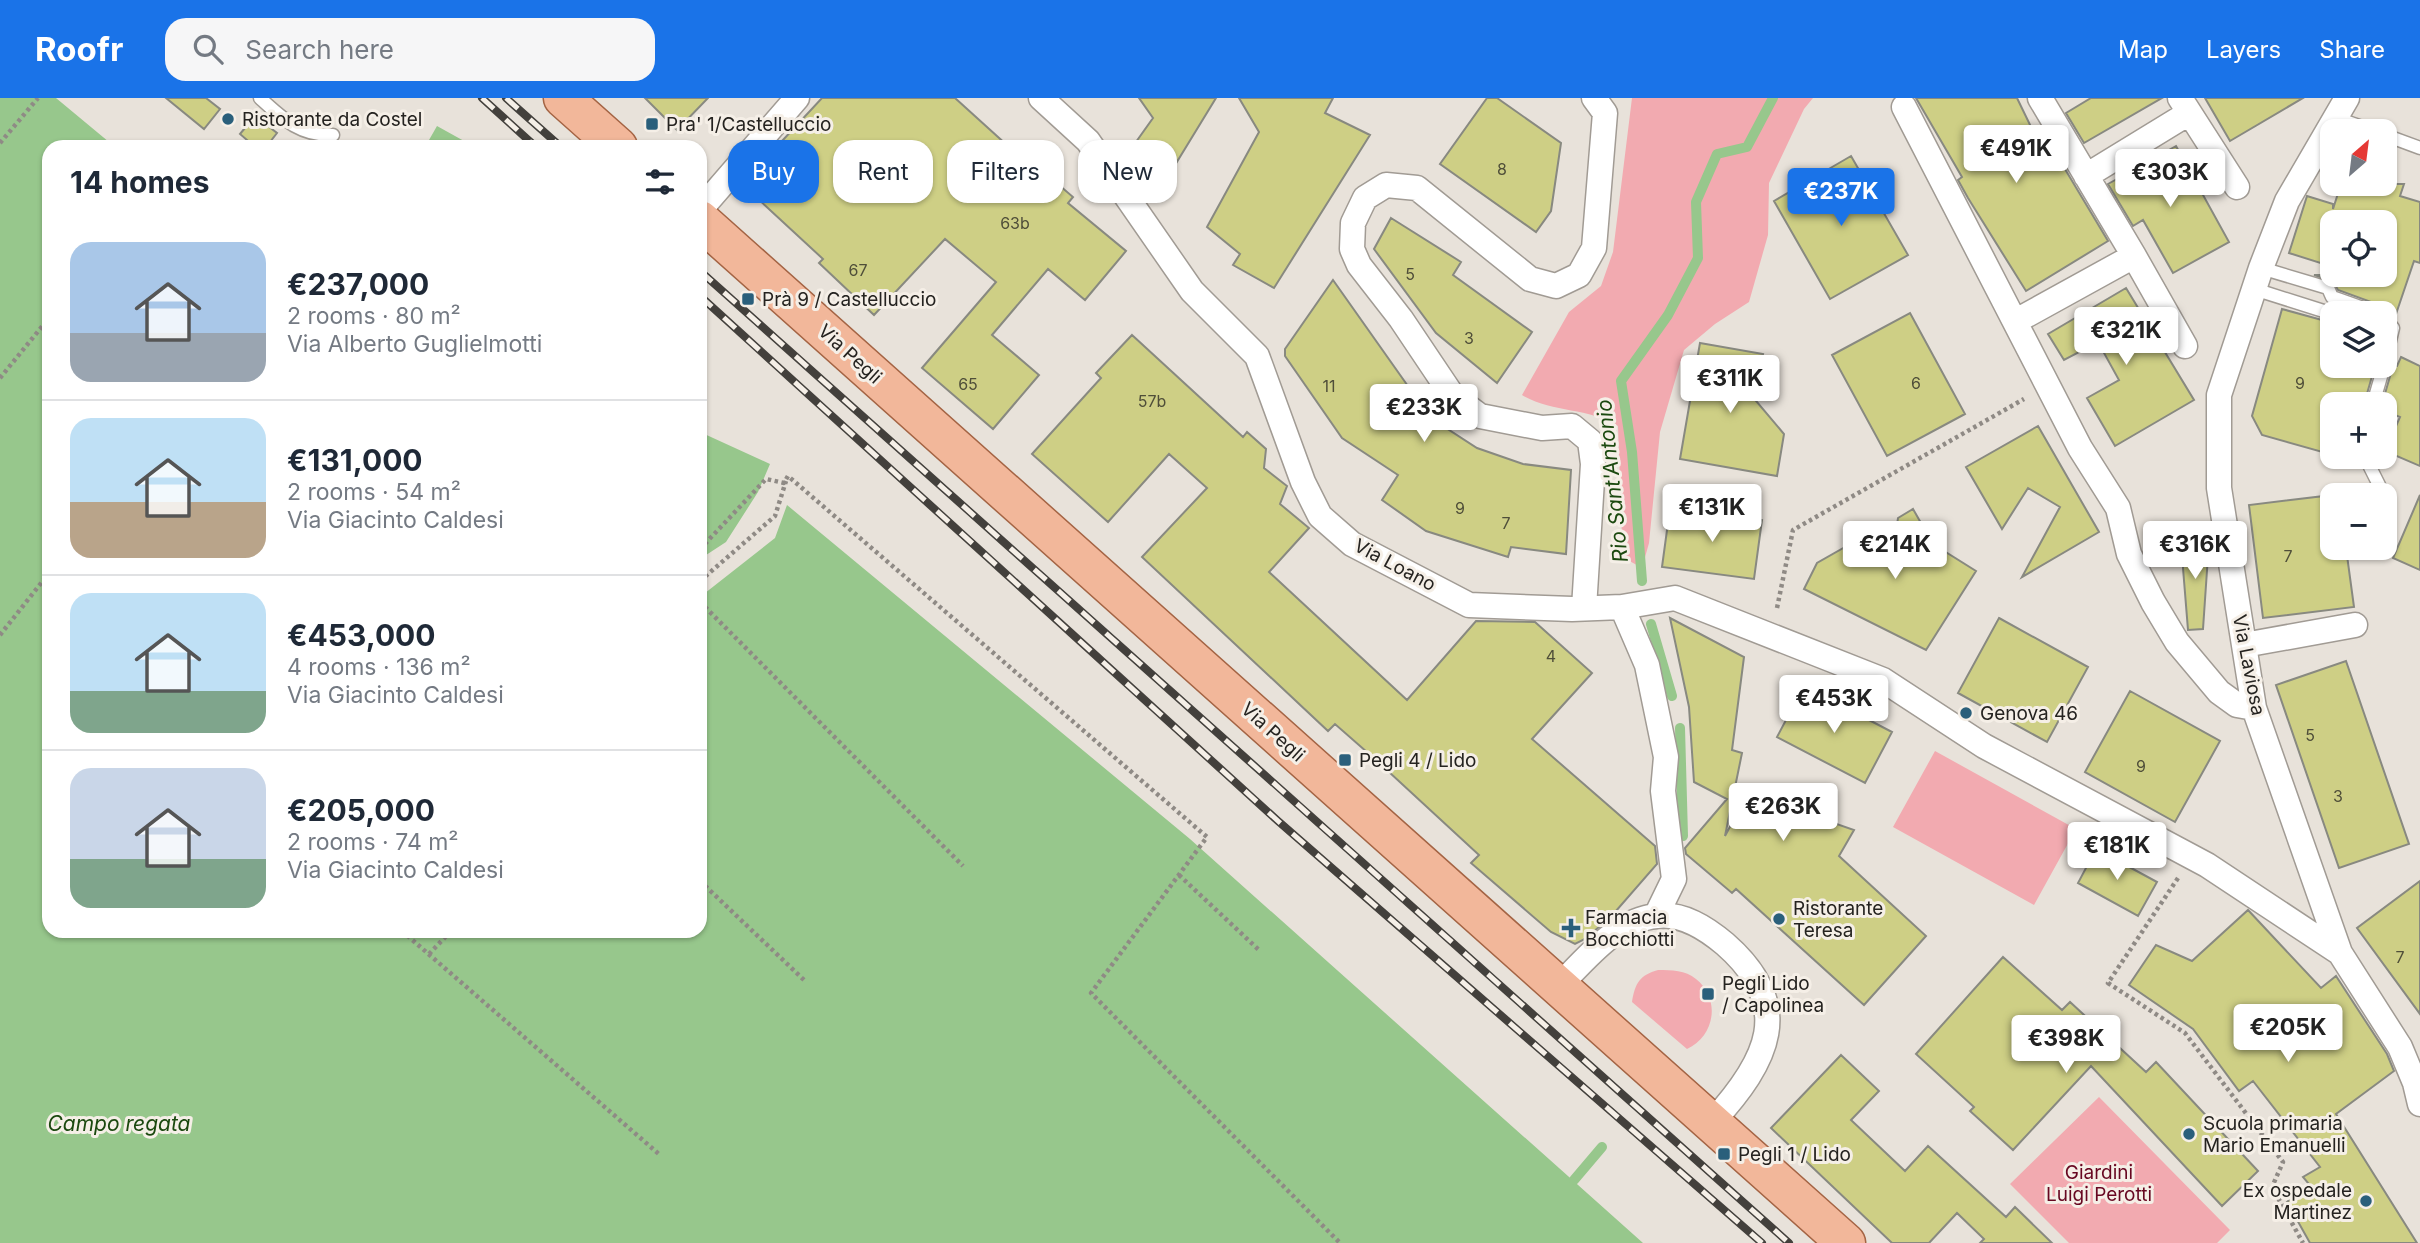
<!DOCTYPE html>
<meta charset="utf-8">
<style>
:root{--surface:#fff;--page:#f6f6f7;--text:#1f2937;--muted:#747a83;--line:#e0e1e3;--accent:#1a73e8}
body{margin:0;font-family:Inter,sans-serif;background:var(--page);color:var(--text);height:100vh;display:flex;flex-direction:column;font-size:26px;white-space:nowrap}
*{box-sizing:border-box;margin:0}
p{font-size:23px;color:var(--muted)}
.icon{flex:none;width:38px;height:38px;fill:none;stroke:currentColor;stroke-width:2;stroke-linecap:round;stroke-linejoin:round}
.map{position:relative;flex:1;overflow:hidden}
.drawer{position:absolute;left:42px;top:42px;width:665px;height:798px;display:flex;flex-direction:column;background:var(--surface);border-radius:21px;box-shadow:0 2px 5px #0004}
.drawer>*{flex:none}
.top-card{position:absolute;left:728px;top:42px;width:665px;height:63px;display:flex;gap:14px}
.needle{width:46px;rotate:28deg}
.fabs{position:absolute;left:2320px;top:21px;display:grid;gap:14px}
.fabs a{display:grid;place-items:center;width:77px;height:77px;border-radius:14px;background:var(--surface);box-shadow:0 2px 5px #0004;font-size:35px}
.price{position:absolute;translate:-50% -60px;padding:0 16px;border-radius:7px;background:#fff;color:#222;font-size:23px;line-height:46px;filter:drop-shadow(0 2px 4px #0008)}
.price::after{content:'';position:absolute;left:50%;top:42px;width:21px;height:16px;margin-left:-10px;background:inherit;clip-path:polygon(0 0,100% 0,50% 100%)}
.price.selected{background:var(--accent);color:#fff}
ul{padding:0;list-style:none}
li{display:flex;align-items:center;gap:21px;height:175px;padding:0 28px}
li+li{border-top:2px solid var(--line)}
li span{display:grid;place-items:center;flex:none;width:196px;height:140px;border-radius:21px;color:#555}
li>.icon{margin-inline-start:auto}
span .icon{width:84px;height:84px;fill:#fffc;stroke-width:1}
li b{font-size:30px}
h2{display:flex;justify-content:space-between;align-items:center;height:84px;padding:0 28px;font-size:30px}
.chip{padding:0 24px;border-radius:21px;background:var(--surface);box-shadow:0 2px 5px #0004;font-size:24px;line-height:63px}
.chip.selected{background:var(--accent);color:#fff}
header{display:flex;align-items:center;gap:42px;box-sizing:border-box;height:98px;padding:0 35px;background:var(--accent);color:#fff}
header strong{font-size:33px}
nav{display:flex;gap:38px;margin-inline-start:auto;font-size:24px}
.search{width:490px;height:63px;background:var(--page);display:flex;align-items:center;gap:18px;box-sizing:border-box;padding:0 24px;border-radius:21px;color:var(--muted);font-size:26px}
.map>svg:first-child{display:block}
</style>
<header>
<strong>Roofr</strong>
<div class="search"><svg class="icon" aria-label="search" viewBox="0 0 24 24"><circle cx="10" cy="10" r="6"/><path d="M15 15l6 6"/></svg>Search here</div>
<nav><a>Map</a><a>Layers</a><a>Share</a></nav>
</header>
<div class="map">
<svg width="2420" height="1145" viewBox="0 0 2420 1145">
<rect width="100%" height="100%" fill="#e8e2da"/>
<path fill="#f2aab0" d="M 1632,0 L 1813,0 L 1804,11 L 1769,85 L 1768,137 L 1749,204 L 1715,226 L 1684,252 L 1660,334 L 1649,445 L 1642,470 L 1626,461 L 1622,441 L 1618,328 C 1588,309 1552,315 1522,297 L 1569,214 L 1601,188 L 1613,154 Z
M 1935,653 L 2076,731 L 2034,807 L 1893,729 Z
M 1658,872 C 1672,872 1685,872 1696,881 C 1721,901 1715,938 1687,951 L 1632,904 C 1635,885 1640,877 1658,872 Z
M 2099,999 L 2230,1132 L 2217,1145 L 2069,1145 L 2010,1086 Z"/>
<path fill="#97c78c" d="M 0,0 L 56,0 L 115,49 L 49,49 L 49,833 L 700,833 L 700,499 L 775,440 L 787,407 L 1190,741 L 1643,1145 L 0,1145 Z
M 437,28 L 464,43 L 461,49 L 425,49 Z
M 700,334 L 770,366 L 758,394 L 726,444 L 700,461 Z"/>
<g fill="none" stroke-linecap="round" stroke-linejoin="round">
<path stroke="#97c78c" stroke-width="10" d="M 1642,483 L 1632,354 L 1621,283 L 1668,217 L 1698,160 L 1696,104 L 1717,56 L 1747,49 L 1773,0
M 1651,526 L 1672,598
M 1680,630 L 1683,738
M 1574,1082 L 1602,1049"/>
</g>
<path fill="#cecf85" stroke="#888980" stroke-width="2" d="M 166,0 L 206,0 L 220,11 L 204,31 Z
M 645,0 L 708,0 L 677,32 Z
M 822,0 L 955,0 L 1042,79 L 1045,75 L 1073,99 L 1068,105 L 1126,153 L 1085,202 L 1048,171 L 992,237 L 1039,277 L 993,331 L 922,270 L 996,184 L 945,141 L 874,217 L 819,165 L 823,161 L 742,86 Z
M 1139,0 L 1216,0 L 1164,85 L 1126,58 L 1153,20 Z
M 1239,0 L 1333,0 L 1325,15 L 1370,37 L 1274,190 L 1233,167 L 1240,156 L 1207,129 L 1259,34 Z
M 1487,0 L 1497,0 L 1561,45 L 1551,113 L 1536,134 L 1440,66 Z
M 1916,0 L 2017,0 L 2034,35 L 2041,31 L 2108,143 L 2026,193 L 1968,100 L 1958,82 L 1962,79 Z
M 2091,0 L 2162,0 L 2084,45 L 2066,15 Z
M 2205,0 L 2303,0 L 2230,43 Z
M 255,18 L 277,35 L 266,49 L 255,49 L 240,36 Z
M 2176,48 L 2229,144 L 2173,175 L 2143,122 L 2133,128 L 2108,86 Z
M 1851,58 L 1908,157 L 1830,201 L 1774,103 Z
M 2341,86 L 2404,86 L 2400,98 L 2420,104 L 2420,165 L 2414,163 L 2395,219 L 2385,209 L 2338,192 L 2333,183 L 2314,177 L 2385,177 L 2385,124 L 2333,124 L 2333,169 L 2289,155 L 2307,98 L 2333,106 L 2333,111 Z
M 1391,120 L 1461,164 L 1453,177 L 1532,234 L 1497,285 L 1436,235 L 1374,151 Z
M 1333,182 L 1410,291 L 1403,302 L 1477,350 L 1523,366 L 1571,372 L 1566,456 L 1511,449 L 1508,459 L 1426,433 L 1382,402 L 1398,377 L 1342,340 L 1285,258 L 1285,251 Z
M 2126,190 L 2194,302 L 2115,348 L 2087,300 L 2119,282 L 2098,244 L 2064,262 L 2048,236 Z
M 2282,211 L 2333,225 L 2333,268 L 2375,268 L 2364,306 L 2333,306 L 2333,357 L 2262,337 L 2252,318 Z
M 1910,215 L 1965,316 L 1887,358 L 1832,257 Z
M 1132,237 L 1243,339 L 1247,334 L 1266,351 L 1264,370 L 1287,388 L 1280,406 L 1309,430 L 1269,474 L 1407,602 L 1476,523 L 1535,524 L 1592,575 L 1532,641 L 1655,748 L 1657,766 L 1609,821 L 1583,842 L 1575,846 L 1551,834 L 1471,765 L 1479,757 L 1376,662 L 1335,626 L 1328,633 L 1142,459 L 1207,390 L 1169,356 L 1108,424 L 1032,356 L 1101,280 L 1096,275 Z
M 1700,245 L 1763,256 L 1751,297 L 1784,336 L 1777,378 L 1680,361 Z
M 2401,259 L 2420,268 L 2420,368 L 2385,353 L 2400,319 L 2385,313 L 2385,306 L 2382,306 L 2393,268 L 2397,268 Z
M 2038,328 L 2099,434 L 2022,479 L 2060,409 L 2028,390 L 2002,431 L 1966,369 Z
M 2333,397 L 2333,450 L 2346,450 L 2354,509 L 2263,520 L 2249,407 Z
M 2420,397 L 2420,472 L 2393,460 Z
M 1670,410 L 1762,422 L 1754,481 L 1662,469 Z
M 1913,411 L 1933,446 L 1976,473 L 1926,552 L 1804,491 L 1817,465 L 1868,436 L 1895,440 L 1898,420 Z
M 2185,442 L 2209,443 L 2203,531 L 2188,532 L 2183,470 Z
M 1670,520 L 1744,559 L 1732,652 L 1742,655 L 1725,738 L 1748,695 L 1854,732 L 1839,758 L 1926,838 L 1864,907 L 1736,791 L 1732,795 L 1686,756 L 1685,750 L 1727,701 L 1694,684 L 1689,609 Z
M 1999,520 L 2088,569 L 2047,644 L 1958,595 Z
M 2346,563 L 2409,746 L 2339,770 L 2276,587 Z
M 1804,588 L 1892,634 L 1865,685 L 1777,639 Z
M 2130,593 L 2220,643 L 2175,724 L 2085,674 Z
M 2096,751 L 2157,784 L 2138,818 L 2078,785 Z
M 2420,783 L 2420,916 L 2357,830 Z
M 2248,812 L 2321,890 L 2336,878 L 2387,956 L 2394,973 L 2336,1016 L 2417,1145 L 2310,1145 L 2287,1104 L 2309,1086 L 2303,1079 L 2320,1069 L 2253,983 L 2239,993 L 2193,931 L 2129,887 L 2156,847 L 2192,863 Z
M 2003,859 L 2062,912 L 2070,904 L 2146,974 L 2156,964 L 2258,1073 L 2222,1108 L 2091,968 L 2013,1052 L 1970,1013 L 1974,1009 L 1916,956 Z
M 1841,957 L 1879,993 L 1851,1022 L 1905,1073 L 1928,1048 L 2006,1119 L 2015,1109 L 2052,1145 L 1980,1145 L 1984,1141 L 1957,1115 L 1929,1145 L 1892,1145 L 1771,1030 Z"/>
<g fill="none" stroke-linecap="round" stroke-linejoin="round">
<defs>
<path id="lane" d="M 260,0 C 283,21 300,38 333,37
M 2336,20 L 2374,33
M 2385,37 L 2420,50
M 2261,170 L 2328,190 L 2332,199 L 2377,215
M 2254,191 L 2333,216
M 2385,220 L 2393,230 L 2385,264
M 2373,306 L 2384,268
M 2365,359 L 2384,397"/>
<path id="street" d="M 1041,0 L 1088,43 L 1192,193 L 1257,258 L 1303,384 L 1320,418 L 1352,446 L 1469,507 L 1572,511 L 1622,509 L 1675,500 L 1883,582 L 1984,648 L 2207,767 L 2340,855 L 2400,949 L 2415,985 L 2420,1006
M 2180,0 L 2237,89
M 1904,9 L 2080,350 L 2118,410 L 2129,456 L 2153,504 L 2177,544 L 2219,594 L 2237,607 L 2254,610
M 2086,78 L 2189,15
M 700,112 L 797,0
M 2134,158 L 2185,248
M 2016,223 L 2134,158 L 2040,0
M 1622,509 L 1647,567 L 1666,659 L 1663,693 L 1674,781 L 1656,818
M 1584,510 L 1593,366 L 1590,343 L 1572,328 L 1542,330 L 1480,318 L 1452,297 L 1401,221 L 1359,167 L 1352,151 L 1353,125 L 1365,100 L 1386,87 L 1417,90 L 1530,181 L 1556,188 L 1579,177 L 1594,150 L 1605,15 L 1594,0
M 2244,547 L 2355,527
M 2340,855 L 2254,610 L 2219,390 L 2219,297 L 2261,170 L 2287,103 L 2347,0
M 1558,889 C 1584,863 1617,821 1657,818 C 1683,815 1706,830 1725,846 C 1796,908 1768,963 1713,1023"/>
<path id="primary" d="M 563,0 L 618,49
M 700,122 L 1846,1145"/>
</defs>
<use href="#lane" stroke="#a19b94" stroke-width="15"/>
<use href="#street" stroke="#a19b94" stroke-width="27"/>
<use href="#primary" stroke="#a46444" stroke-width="41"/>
<path stroke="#8f8a85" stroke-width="4.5" stroke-dasharray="3.5 3.5" stroke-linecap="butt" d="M 0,45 L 38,0
M 0,280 L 49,220
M 700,451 L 766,381 L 784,385 L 788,378 L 1207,739 L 1091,895 L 1340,1145
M 700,483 L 775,418 L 786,383
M 700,504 L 963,768
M 1777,510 L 1793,432 L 2024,301
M 0,537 L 49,475
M 1179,777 L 1260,853
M 2178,780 L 2108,885 L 2185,935 L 2283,1064 L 2272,1089 L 2303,1145
M 700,783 L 804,882
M 402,833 L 660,1057
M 429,856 L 451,833"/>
<use href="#lane" stroke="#fff" stroke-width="12"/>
<use href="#street" stroke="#fff" stroke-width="24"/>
<use href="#primary" stroke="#f2b79a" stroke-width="38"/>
<defs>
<path id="rail" d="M 482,0 L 536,49
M 506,0 L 561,49
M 700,173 L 1789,1145
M 700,198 L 1278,723 L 1762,1145"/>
</defs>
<use href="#rail" stroke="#43403c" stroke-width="8"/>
<use href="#rail" stroke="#f5efe7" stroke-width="5" stroke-dasharray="16" stroke-linecap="butt"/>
</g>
<g fill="#2a5f7b" stroke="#f5efe7" stroke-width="2.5">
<circle cx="228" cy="21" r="7"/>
<rect x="645" y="19" width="14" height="14" rx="3.5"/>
<rect x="741" y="194" width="14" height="14" rx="3.5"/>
<circle cx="1966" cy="615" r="7"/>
<rect x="1338" y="655" width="14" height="14" rx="3.5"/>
<circle cx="1779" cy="821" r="7"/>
<path d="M1567.5 819.5h7v7h7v7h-7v7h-7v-7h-7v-7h7z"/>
<rect x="1701" y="889" width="14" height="14" rx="3.5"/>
<circle cx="2189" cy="1036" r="7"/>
<rect x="1717" y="1049" width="14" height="14" rx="3.5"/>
<circle cx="2366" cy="1103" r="7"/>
</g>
<g text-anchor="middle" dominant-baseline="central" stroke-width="6" stroke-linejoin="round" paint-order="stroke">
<g font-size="16" fill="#4f4e39">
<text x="1502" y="71">8</text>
<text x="1015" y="125">63b</text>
<text x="858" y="172">67</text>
<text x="1410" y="176">5</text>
<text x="1469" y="240">3</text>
<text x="1916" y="285">6</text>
<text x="2300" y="285">9</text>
<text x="968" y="286">65</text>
<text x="1329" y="288">11</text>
<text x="1152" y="303">57b</text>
<text x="1460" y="410">9</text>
<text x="1506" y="425">7</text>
<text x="2288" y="458">7</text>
<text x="1551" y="558">4</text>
<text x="2310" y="637">5</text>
<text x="2141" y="668">9</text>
<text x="2338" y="698">3</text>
<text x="2400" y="859">7</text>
</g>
<g font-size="19" fill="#252320" stroke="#f5efe7" text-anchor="start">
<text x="242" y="21">Ristorante da Costel</text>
<text x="666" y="26">Pra' 1/Castelluccio</text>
<text x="762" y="201">Prà 9 / Castelluccio</text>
<text x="1980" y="615">Genova 46</text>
<text x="1359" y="662">Pegli 4 / Lido</text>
<text x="1793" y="810">Ristorante<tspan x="1793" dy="22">Teresa</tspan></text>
<text x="1585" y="819">Farmacia<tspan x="1585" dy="22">Bocchiotti</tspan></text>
<text x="1722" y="885">Pegli Lido<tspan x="1722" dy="22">/ Capolinea</tspan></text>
<text x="2203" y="1025">Scuola primaria<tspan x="2203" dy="22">Mario Emanuelli</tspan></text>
<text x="1738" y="1056">Pegli 1 / Lido</text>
<text x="2352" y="1092" text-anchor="end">Ex ospedale<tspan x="2352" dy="22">Martinez</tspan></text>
</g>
<g font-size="19" fill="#252320" stroke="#f5efe7">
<text transform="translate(850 256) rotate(42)">Via Pegli</text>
<text transform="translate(1395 467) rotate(28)">Via Loano</text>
<text transform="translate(2249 567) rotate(79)">Via Laviosa</text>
<text transform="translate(1273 634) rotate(42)">Via Pegli</text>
</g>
<g font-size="19" fill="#670721" stroke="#f5efe7">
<text x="2099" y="1074">Giardini<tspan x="2099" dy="22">Luigi Perotti</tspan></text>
</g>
<g font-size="21" font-style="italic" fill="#1b490f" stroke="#f5efe7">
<text transform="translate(1612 383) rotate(-96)">Rio Sant'Antonio</text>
<text x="119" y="1025">Campo regata</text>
</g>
</g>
</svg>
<div class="fabs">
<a><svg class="needle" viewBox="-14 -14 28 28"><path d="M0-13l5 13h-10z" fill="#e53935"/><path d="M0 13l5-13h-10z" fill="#747a83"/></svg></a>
<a><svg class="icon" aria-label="locate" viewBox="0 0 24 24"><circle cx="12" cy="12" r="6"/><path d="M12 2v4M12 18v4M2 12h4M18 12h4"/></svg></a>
<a><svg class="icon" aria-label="layers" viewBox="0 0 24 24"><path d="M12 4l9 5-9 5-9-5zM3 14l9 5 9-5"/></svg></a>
<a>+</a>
<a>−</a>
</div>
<b class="price" style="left:2016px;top:87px">€491K</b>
<b class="price" style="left:2170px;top:111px">€303K</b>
<b class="price selected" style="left:1841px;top:130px">€237K</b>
<b class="price" style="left:2126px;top:269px">€321K</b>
<b class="price" style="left:1730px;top:317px">€311K</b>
<b class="price" style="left:1424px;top:346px">€233K</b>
<b class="price" style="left:1712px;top:446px">€131K</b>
<b class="price" style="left:1895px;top:483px">€214K</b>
<b class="price" style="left:2195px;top:483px">€316K</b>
<b class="price" style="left:1834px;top:637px">€453K</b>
<b class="price" style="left:1783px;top:745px">€263K</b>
<b class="price" style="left:2117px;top:784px">€181K</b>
<b class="price" style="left:2288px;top:966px">€205K</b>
<b class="price" style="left:2066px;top:977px">€398K</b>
<div class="top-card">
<a class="chip selected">Buy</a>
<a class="chip">Rent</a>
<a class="chip">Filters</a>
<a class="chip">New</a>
</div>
<section class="drawer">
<h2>14 homes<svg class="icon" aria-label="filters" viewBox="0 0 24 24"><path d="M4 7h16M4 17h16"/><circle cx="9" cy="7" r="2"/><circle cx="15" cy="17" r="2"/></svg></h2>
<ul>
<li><span style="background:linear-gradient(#a9c7e8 65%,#9aa5b1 0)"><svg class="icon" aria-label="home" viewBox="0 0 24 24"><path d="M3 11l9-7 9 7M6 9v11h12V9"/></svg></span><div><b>€237,000</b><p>2 rooms · 80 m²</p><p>Via Alberto Guglielmotti</p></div></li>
<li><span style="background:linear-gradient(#bfe0f5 60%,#b9a48a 0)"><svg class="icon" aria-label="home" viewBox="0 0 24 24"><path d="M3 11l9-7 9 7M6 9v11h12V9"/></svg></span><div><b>€131,000</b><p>2 rooms · 54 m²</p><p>Via Giacinto Caldesi</p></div></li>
<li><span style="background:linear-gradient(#bfe0f5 70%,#7fa58c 0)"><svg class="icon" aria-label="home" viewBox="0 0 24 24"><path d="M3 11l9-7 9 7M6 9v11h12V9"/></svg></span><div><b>€453,000</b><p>4 rooms · 136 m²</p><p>Via Giacinto Caldesi</p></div></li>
<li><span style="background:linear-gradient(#c9d6e8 65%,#7fa58c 0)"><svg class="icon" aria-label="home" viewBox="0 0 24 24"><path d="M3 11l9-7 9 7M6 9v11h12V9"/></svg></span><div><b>€205,000</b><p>2 rooms · 74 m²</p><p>Via Giacinto Caldesi</p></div></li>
</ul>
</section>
</div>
